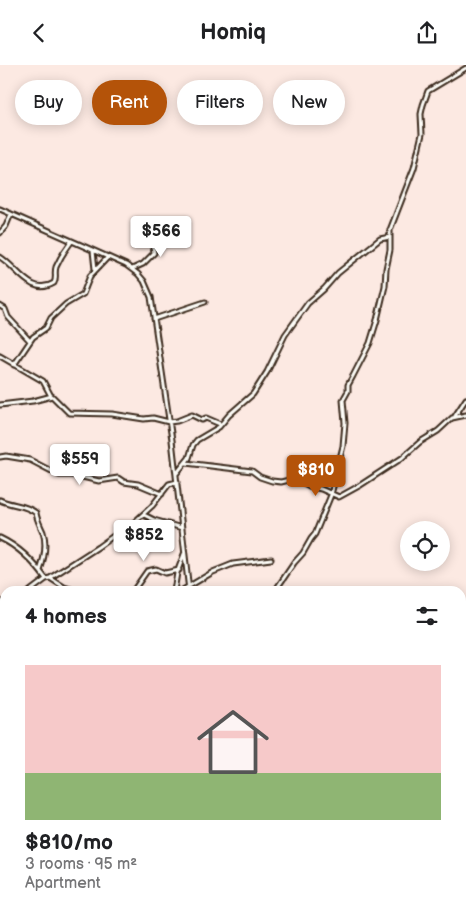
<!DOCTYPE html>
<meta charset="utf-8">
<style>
:root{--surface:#fff;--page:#f6f6f6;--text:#202124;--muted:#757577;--line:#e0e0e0;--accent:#b45309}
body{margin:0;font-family:"Balsamiq Sans",sans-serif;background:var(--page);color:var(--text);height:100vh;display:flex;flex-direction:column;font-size:19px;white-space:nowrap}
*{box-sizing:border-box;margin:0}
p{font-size:16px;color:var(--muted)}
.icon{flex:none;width:28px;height:28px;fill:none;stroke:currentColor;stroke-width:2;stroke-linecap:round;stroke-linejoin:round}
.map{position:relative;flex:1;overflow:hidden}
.sheet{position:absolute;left:0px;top:521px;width:466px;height:336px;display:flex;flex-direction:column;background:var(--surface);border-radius:15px 15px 0 0;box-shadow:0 2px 12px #0003}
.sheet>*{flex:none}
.guide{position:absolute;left:15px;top:15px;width:436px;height:45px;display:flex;gap:10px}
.buttons{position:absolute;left:400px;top:456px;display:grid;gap:10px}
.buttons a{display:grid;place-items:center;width:50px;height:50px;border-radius:50%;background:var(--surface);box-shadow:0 2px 12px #0003;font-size:25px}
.price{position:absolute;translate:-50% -42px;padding:0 11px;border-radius:5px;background:#fff;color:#222;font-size:16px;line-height:32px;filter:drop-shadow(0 1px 2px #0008)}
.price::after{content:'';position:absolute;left:50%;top:30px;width:15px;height:11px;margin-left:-8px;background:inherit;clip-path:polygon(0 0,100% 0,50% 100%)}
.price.selected{background:var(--accent);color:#fff}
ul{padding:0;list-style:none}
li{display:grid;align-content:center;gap:10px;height:265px;padding:0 25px}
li+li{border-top:1px solid var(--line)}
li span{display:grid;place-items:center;height:155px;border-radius:0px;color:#555}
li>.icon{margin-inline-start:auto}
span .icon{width:90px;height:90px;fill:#fffc;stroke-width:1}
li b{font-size:21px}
h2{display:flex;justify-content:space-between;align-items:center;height:60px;padding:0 25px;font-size:21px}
.tag{padding:0 18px;border-radius:22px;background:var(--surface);box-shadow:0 2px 12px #0003;font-size:18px;line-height:45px}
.tag.selected{background:var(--accent);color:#fff}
header{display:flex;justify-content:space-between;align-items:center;height:65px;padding:0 25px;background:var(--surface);font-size:22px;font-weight:600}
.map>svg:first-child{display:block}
</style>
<header><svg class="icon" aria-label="back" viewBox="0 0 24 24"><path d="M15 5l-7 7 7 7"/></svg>Homiq<svg class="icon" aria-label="share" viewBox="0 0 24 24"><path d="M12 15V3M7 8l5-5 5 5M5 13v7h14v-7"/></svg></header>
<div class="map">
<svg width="466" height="857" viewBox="0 0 466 857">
<rect width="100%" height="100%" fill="#fce9e2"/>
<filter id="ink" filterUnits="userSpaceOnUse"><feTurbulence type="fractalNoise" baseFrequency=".02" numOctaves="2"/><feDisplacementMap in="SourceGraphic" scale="10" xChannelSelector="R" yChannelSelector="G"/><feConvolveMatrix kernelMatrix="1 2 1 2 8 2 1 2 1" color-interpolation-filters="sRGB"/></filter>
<g filter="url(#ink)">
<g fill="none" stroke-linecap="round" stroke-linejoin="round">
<defs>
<path id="minor" d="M 0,144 L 126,200 L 138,209 L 144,216 L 151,232 L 172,375 L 189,526
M 0,168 L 6,161 L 11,149
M 93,186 L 95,204
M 0,192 C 17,202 31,232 54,218 C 57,213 54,208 56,202 C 60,193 65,185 71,177
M 132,204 L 143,199 L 154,188 L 153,180 L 145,171
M 0,241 L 5,244 L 8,252 L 30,276
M 154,254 L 205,237
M 0,291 L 43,316 L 51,331
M 14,300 L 33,272 L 46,263 L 51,253 L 66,239 L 83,229 L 90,211 L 108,192
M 0,340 L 33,336 L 52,331 L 69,348 L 112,349 L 144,354 L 153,353 L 169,357 L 177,356 L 192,350 L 202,355 L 206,353 L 220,359
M 455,351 L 466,334
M 0,392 L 6,391 L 30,395 L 59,410 L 74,410 L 99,416 L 118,413 L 124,417 L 138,419 L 162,429
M 186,398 L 252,406 L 260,412 L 272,416 L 281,417 L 289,415 L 298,415 L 309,421 L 321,424 L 339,432 L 359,421 L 402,393 L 420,377 L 438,366 L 452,353 L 466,350
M 176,409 L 189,393 L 193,380 L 197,375 L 219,362 L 229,350 L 253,329 L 267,307 L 285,270 L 308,238 L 324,224 L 338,208 L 380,174 L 390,172
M 0,435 C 12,441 25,439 36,448 C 37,455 40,460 43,467 C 47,479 44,494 40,506
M 144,450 L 154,455 L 182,463
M 0,473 C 19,482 34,497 46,514
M 50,513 L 98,482 L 116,469 L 129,462 L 152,441 L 169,419 L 177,417
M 30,526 L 46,514 L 50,513 L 64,522 L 78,526
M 133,526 L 147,506 L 156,504 L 165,508 L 179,505
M 174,526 L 177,508 L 184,489
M 181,526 L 213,507 L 233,499 L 271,494
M 275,526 L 294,498 L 303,488 L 311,474 L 315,469 L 331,430 L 343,381 L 345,358 L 343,335 L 348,326 L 348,320 L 353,311 L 370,278 L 377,255 L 385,221 L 386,204 L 390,185 L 390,165 L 414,103 L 422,69 L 421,49 L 423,40 L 428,26 L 466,3
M 0,536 L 5,539
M 0,546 L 5,543
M 0,634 L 5,633
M 0,735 L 5,732
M 0,840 L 5,846
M 4,857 L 6,852
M 118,857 L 119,852"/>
</defs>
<use href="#minor" stroke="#3b2a1e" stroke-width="7"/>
<use href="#minor" stroke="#fdfcf7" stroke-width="3"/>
</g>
</g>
</svg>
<div class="buttons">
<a><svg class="icon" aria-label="locate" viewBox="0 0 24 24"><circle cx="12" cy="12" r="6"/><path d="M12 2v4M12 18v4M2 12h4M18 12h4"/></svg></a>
</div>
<b class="price" style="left:161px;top:193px">$566</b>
<b class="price" style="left:80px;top:421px">$559</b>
<b class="price selected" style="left:316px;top:432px">$810</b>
<b class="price" style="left:144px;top:497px">$852</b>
<div class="guide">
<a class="tag">Buy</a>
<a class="tag selected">Rent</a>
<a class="tag">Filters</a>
<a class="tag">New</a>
</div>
<section class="sheet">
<h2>4 homes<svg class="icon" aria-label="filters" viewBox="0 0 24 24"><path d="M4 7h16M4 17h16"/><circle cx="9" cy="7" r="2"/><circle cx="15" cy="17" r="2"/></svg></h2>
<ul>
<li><span style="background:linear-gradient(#f6c9c9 70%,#8fb573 0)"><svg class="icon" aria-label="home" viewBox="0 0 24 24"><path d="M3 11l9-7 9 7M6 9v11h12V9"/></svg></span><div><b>$810/mo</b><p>3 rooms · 95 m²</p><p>Apartment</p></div></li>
</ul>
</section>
</div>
